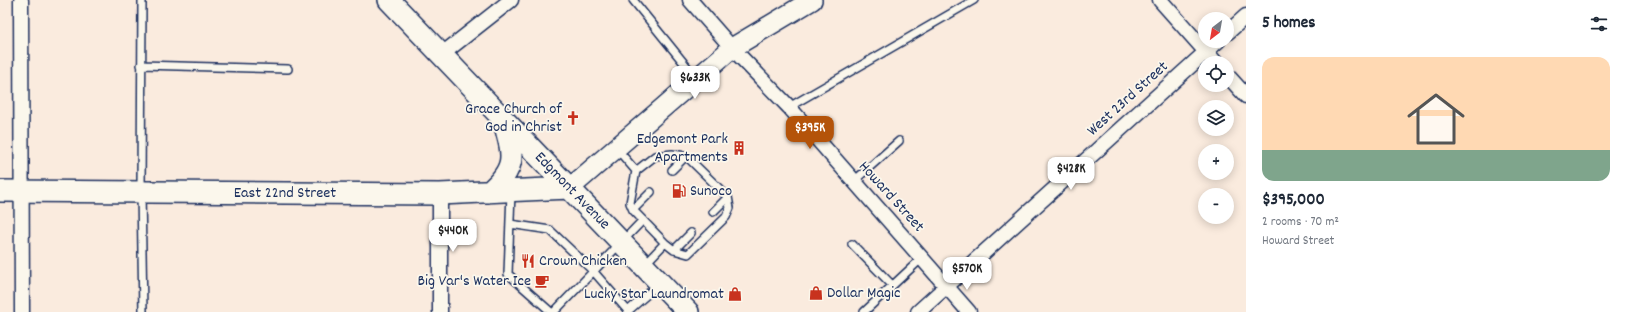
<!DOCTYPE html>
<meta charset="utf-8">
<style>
:root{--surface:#fff;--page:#f6f6f7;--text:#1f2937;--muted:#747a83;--line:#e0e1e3;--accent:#b45309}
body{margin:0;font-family:Dekko,sans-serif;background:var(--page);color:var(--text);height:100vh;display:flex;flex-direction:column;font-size:15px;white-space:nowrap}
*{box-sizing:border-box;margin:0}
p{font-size:13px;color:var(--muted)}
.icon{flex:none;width:22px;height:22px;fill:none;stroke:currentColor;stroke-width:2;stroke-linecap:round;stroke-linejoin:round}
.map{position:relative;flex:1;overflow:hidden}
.details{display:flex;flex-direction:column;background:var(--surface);width:380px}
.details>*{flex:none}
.needle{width:26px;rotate:211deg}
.fabs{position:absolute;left:1198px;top:12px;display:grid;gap:8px}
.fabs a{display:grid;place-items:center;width:36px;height:36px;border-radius:50%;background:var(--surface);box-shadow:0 2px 10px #0003;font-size:20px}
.price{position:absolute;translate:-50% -34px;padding:0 9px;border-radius:8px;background:#fff;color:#222;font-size:13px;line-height:26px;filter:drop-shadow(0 1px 2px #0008)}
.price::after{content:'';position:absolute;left:50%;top:24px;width:12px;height:9px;margin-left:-6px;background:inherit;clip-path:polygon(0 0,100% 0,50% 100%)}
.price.on{background:var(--accent);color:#fff}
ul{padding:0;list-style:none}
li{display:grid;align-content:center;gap:8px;height:212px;padding:0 16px}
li+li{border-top:1px solid var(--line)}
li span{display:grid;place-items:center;height:124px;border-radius:12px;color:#555}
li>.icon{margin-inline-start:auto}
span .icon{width:72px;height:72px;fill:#fffc;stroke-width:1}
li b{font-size:17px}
h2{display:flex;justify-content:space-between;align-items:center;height:48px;padding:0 16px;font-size:17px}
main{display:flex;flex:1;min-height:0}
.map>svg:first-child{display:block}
</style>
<main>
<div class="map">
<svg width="1246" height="312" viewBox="0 0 1246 312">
<rect width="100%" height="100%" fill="#faebde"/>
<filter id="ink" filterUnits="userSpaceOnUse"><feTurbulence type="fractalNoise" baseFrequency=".025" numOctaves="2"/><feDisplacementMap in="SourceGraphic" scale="8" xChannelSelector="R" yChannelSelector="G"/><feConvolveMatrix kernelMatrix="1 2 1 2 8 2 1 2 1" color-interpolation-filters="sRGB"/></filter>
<g filter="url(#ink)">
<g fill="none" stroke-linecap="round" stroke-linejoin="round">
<defs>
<path id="lane" d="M 142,0 L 141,192 L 143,312
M 633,0 L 696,78
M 141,65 L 288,69
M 789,107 L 974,0
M 617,149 L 636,171 L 630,203 L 633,210 L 665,243 L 645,264
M 672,170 L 686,156
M 636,171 L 655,156 L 672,154 L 686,156 L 728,197 L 713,212
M 854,181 L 899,141
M 511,192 L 508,274 L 551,312
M 633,210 L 651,192
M 510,224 L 550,230 L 594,272 L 628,311 L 659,284
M 665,243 L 674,250 L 688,254 L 726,217 L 730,208 L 728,197
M 852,244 L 892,285
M 674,250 L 691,233
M 554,312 L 643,220
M 864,312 L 922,258"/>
<path id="street" d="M 21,0 L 22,312
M 690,0 L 732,48 L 789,107 L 969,312
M 1160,0 L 1216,63
M 1227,33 L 1246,16
M 441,55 L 511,0
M 1227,75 L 1246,96
M 440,312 L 440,194
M 918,312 L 1218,41"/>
<path id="secondary" d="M 570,188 L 732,48 L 812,0"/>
<path id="primary" d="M 389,0 L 688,312
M 0,191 L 440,194 L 570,188
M 489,192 C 518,167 513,155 504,122"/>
</defs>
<use href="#lane" stroke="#1b2f5e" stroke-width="10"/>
<use href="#street" stroke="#1b2f5e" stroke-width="17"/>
<use href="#secondary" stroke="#1b2f5e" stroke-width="22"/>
<use href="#primary" stroke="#1b2f5e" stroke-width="24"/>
<use href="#lane" stroke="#fbf7ec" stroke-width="7"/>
<use href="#street" stroke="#fbf7ec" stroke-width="14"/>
<use href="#secondary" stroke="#fbf7ec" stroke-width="19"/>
<use href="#primary" stroke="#fbf7ec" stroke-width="21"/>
</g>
</g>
<defs>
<symbol id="church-bare" viewBox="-9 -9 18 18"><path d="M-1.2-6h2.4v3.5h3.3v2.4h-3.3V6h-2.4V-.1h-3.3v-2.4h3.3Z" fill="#c8321e" stroke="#fbf7ec" stroke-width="2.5" paint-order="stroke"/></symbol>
<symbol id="building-bare" viewBox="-9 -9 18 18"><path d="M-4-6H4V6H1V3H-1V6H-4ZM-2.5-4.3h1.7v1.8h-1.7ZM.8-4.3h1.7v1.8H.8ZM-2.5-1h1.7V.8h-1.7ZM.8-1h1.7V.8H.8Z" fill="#c8321e" stroke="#fbf7ec" stroke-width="2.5" paint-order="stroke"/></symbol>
<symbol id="fuel-bare" viewBox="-9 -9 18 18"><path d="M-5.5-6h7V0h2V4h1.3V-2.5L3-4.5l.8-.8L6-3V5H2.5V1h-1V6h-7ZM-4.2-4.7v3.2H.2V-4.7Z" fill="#c8321e" stroke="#fbf7ec" stroke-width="2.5" paint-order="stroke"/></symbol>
<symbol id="restaurant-bare" viewBox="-9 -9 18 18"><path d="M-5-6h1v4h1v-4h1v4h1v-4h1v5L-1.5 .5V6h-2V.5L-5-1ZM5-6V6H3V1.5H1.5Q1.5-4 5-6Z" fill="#c8321e" stroke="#fbf7ec" stroke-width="2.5" paint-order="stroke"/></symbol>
<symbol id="cafe-bare" viewBox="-9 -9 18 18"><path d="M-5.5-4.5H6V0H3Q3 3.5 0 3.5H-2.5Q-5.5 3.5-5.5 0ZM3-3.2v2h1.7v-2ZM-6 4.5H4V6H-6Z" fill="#c8321e" stroke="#fbf7ec" stroke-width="2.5" paint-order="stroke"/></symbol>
<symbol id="shop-bare" viewBox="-9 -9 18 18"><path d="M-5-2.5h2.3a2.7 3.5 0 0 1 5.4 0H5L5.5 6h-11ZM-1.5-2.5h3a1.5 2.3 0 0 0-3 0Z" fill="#c8321e" stroke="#fbf7ec" stroke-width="2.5" paint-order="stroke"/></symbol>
</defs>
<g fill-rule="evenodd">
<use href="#church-bare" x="563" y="108" width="20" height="20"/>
<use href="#building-bare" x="729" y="138" width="20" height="20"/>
<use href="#fuel-bare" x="669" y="181" width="20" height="20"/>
<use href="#restaurant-bare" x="518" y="251" width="20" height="20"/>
<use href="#cafe-bare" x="532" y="271" width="20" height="20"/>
<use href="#shop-bare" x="806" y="283" width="20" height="20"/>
<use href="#shop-bare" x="725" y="284" width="20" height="20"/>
</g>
<g text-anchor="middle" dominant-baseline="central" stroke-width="3.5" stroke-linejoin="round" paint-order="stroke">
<g font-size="16" fill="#1b2f5e" stroke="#fbf7ec">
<text transform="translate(1128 99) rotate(-42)">West 23rd Street</text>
<text transform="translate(572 191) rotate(46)">Edgmont Avenue</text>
<text x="285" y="193">East 22nd Street</text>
<text transform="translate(891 197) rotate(48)">Howard Street</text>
</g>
<g font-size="16" fill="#1b2f5e" stroke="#fbf7ec" text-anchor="end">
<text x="562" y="109">Grace Church of<tspan x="562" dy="18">God in Christ</tspan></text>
<text x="728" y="139">Edgemont Park<tspan x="728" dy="18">Apartments</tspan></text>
<text x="690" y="191" text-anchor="start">Sunoco</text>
<text x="539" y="261" text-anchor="start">Crown Chicken</text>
<text x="531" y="281">Big Var's Water Ice</text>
<text x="827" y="293" text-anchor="start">Dollar Magic</text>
<text x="724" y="294">Lucky Star Laundromat</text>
</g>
</g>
</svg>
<div class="fabs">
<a><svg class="needle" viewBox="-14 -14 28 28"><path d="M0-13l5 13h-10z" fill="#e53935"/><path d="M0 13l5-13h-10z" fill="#747a83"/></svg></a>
<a><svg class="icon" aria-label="locate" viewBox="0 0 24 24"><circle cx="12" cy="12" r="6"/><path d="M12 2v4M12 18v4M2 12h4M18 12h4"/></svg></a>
<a><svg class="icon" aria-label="layers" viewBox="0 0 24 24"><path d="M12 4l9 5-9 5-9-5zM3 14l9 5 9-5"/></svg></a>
<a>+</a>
<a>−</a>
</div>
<b class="price" style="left:695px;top:100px">$633K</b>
<b class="price on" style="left:810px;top:150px">$395K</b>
<b class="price" style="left:1071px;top:191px">$428K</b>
<b class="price" style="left:453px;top:253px">$440K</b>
<b class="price" style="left:967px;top:291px">$570K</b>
</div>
<section class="details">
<h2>5 homes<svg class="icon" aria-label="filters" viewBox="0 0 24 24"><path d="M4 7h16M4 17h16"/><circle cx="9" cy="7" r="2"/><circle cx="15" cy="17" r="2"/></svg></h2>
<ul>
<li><span style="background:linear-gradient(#ffd9b3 75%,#7fa58c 0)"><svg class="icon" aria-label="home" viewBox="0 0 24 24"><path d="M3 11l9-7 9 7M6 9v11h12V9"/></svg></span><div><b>$395,000</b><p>2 rooms · 70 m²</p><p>Howard Street</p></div></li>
</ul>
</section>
</main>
